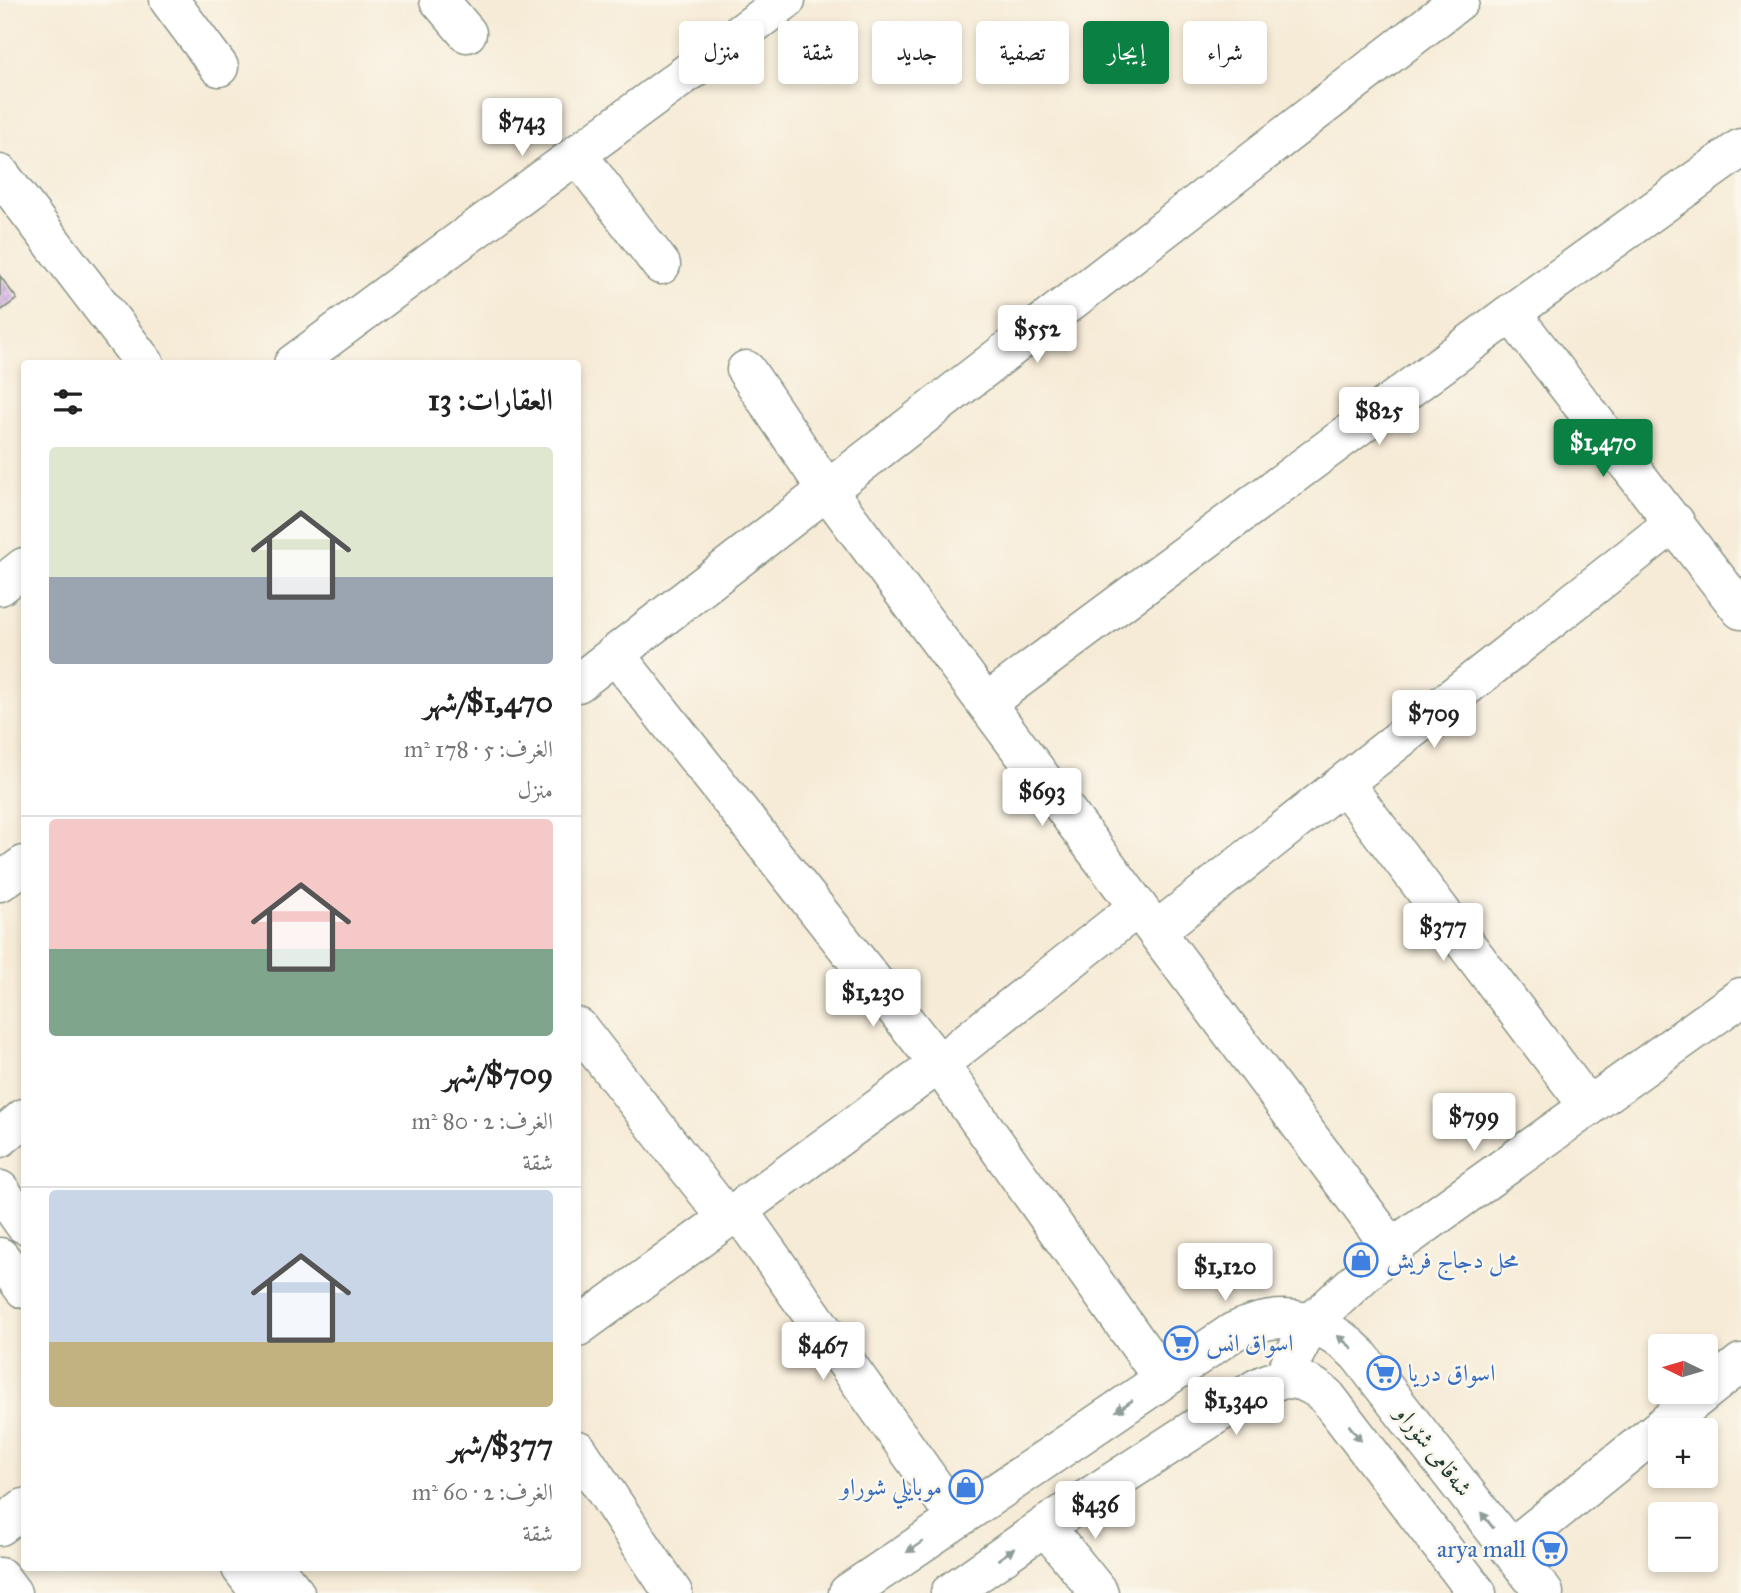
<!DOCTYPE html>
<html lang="ar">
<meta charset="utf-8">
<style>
:root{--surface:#fff;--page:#f6f6f6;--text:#222;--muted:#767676;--line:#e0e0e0;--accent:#0b8043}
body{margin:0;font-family:"IM FELL Great Primer",Amiri,serif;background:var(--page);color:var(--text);direction:rtl;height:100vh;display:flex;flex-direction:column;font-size:26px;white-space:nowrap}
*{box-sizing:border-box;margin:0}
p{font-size:23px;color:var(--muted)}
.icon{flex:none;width:38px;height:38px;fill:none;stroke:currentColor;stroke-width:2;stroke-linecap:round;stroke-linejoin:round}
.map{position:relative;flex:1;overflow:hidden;direction:ltr}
.details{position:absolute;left:21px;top:360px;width:560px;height:1211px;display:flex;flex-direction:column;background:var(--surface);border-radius:7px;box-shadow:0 4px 10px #0003;direction:rtl}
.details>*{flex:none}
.top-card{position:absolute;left:602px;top:21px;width:665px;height:63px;direction:rtl;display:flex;gap:14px}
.needle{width:46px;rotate:275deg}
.controls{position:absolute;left:1648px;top:1334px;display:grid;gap:14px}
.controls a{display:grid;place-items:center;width:70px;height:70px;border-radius:7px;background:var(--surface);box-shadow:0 4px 10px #0003;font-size:35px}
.price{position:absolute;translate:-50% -60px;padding:0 16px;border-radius:7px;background:#fff;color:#222;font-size:23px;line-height:46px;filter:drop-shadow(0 2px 4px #0008)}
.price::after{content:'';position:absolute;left:50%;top:42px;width:21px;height:16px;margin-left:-10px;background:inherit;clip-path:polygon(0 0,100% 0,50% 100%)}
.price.active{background:var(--accent);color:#fff}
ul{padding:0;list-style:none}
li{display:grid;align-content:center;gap:14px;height:371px;padding:0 28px}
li+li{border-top:2px solid var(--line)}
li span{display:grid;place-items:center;height:217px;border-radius:7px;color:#555}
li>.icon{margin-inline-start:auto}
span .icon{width:126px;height:126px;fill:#fffc;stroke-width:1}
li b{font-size:30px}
h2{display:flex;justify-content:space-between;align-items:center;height:84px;padding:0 28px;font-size:30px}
.pill{padding:0 24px;border-radius:7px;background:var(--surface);box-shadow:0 4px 10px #0003;font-size:24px;line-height:63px}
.pill.active{background:var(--accent);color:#fff}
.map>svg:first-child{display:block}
</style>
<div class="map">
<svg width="1741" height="1593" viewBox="0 0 1741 1593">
<defs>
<pattern id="building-cross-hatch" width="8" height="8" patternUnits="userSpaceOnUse" patternTransform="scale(1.75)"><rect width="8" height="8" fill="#d6afe9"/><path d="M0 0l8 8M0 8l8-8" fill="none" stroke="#ad90be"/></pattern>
</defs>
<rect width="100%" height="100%" fill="#fbf7ec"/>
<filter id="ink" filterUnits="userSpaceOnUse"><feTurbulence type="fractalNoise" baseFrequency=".0143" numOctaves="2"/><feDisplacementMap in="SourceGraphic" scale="14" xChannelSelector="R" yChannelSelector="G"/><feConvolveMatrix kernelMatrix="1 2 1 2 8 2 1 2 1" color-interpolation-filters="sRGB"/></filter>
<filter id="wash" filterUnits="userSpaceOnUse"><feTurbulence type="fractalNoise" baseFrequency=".00686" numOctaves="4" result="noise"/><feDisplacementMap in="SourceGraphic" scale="28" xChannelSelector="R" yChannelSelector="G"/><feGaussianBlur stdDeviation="1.57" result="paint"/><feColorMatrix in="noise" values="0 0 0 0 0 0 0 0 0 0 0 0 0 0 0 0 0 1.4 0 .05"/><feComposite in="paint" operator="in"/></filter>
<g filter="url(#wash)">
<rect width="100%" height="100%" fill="#f6ebd7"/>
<g id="blocks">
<path fill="url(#building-cross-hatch)" d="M 0,276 L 17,299 L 0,311 Z"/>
</g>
</g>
<g filter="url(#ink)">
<use href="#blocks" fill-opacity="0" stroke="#8a9486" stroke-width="2"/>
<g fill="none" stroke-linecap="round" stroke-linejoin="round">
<defs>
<path id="minor" d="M 169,0 L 219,67
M 439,0 L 467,33
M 577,154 L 661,265
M 0,174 L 145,364
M 1511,313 L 1741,610
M 293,364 L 786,0
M 746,370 L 827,490 L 1392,1248
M 0,586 L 24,567
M 615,654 L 939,1064 L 1163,1379
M 578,683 L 1460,0
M 986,703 L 1511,313 L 1741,148
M 1344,783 L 1589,1107
M 0,882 L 24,865
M 1156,931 L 1675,522
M 578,1027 L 727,1218
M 0,1138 L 24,1118
M 0,1190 L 24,1224
M 738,1210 L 957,1519
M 0,1257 L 24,1289
M 578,1327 L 939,1064 L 1138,907
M 1282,1379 L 1311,1323 L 1392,1248 L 1741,997
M 1706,1391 L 1741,1363
M 578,1450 L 673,1593
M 0,1526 L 24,1508
M 1045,1526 L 1099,1593
M 1510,1549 L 1706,1391
M 241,1568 L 260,1593
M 275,1568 L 295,1593
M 0,1577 L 12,1593
M 848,1593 L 1233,1332 C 1280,1309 1320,1317 1358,1354 L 1544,1593
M 950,1593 L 1045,1526 L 1257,1388 C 1282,1374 1306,1377 1327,1397 L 1477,1593"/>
</defs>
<use href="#minor" stroke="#8a9486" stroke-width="41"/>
<use href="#minor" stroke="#fff" stroke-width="38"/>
</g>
<defs><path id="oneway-solid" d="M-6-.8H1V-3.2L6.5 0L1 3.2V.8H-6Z" transform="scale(1.75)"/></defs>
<g fill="#8f9e9a">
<use href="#oneway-solid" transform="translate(1345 1342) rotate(-140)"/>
<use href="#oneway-solid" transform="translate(1124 1406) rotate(146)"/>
<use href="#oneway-solid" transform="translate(1355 1433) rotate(52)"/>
<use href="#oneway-solid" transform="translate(1487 1520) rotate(-128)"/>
<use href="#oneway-solid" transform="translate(915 1547) rotate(146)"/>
<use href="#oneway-solid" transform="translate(1006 1554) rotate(-35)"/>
</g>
</g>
<defs>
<symbol id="shop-ring" viewBox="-11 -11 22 22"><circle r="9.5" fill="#fbf7ec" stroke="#3f7fe0" stroke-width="1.5"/><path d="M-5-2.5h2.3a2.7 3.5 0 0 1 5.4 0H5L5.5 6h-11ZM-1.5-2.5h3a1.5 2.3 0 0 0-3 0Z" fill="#3f7fe0"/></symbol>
<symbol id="supermarket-ring" viewBox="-11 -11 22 22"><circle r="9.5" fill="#fbf7ec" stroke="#3f7fe0" stroke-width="1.5"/><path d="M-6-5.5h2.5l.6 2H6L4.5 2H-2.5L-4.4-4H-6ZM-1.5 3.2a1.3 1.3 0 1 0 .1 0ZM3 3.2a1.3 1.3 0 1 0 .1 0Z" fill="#3f7fe0"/></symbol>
</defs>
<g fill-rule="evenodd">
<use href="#shop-ring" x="1342" y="1241" width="38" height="38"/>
<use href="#supermarket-ring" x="1162" y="1324" width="38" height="38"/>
<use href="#supermarket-ring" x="1365" y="1354" width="38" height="38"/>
<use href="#shop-ring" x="947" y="1468" width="38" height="38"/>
<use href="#supermarket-ring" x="1531" y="1530" width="38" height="38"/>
</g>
<g text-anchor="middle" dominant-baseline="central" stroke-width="5" stroke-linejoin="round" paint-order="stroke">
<g font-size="24" fill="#366cbe" stroke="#fbf7ec" text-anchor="start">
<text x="1386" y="1260">محل دجاج فريش</text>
<text x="1206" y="1343">اسواق انس</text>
<text x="1408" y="1373">اسواق دريا</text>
<text x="942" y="1487" text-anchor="end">موبايلي شوراو</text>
<text x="1526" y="1549" text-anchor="end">arya mall</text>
</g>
<g font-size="24" fill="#1f3d34" stroke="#fbf7ec">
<text transform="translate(1434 1451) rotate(52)">شەقامی شۆراو</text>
</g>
</g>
</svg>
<div class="controls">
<a><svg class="needle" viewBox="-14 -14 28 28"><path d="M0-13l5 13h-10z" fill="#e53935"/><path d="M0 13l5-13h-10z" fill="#767676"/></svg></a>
<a>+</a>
<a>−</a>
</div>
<b class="price" style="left:522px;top:158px">$743</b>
<b class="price" style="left:1037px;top:365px">$552</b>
<b class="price" style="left:1379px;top:447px">$825</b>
<b class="price active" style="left:1603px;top:479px">$1,470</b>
<b class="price" style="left:1434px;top:750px">$709</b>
<b class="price" style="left:1042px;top:828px">$693</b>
<b class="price" style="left:1443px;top:963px">$377</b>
<b class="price" style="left:873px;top:1029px">$1,230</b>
<b class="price" style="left:1474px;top:1153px">$799</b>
<b class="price" style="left:1225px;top:1303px">$1,120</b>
<b class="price" style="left:823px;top:1382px">$467</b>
<b class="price" style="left:1236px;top:1437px">$1,340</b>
<b class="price" style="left:1095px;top:1541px">$436</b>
<div class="top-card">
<a class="pill">شراء</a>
<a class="pill active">إيجار</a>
<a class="pill">تصفية</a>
<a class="pill">جديد</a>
<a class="pill">شقة</a>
<a class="pill">منزل</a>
</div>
<section class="details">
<h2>العقارات: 13<svg class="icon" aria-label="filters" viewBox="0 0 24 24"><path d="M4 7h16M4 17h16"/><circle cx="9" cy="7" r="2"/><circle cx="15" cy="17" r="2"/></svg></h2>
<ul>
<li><span style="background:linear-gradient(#dfe7d0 60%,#9aa5b1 0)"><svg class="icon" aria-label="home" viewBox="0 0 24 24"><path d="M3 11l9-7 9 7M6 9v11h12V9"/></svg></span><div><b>$1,470/شهر</b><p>الغرف: 5 · 178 m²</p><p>منزل</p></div></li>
<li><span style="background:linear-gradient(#f6c9c9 60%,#7fa58c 0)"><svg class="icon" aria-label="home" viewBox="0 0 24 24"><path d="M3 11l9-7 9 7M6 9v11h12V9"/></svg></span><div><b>$709/شهر</b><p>الغرف: 2 · 80 m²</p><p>شقة</p></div></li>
<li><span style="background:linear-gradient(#c9d6e8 70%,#c2b280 0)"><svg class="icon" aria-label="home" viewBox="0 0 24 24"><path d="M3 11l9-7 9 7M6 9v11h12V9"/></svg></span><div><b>$377/شهر</b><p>الغرف: 2 · 60 m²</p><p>شقة</p></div></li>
</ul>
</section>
</div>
